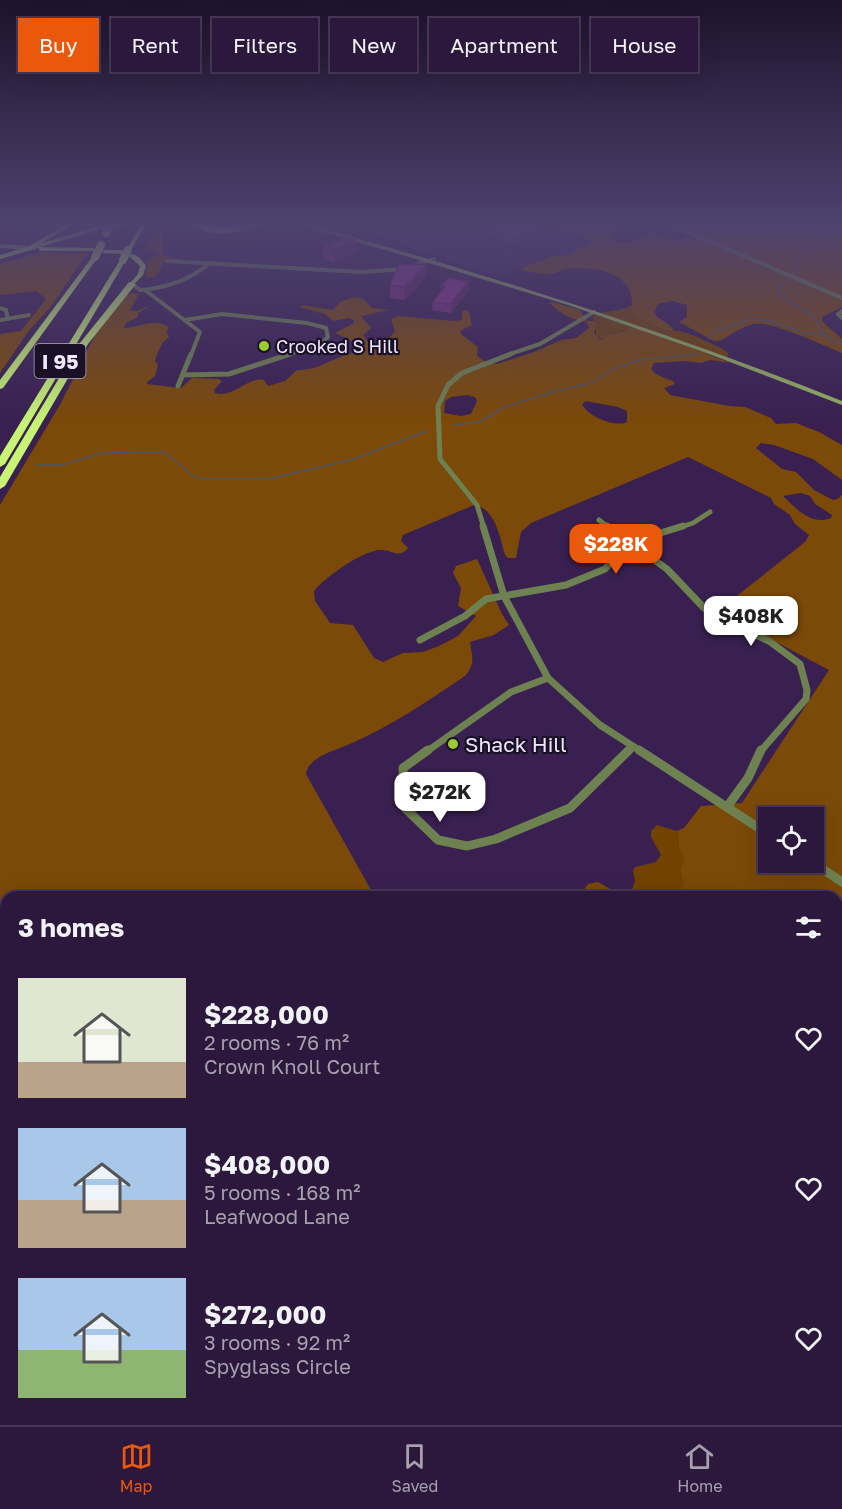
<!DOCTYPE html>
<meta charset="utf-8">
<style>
:root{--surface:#2b183c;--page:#332143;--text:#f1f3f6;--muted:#a6a0af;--line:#473756;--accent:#ea580c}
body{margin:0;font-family:"Golos Text",sans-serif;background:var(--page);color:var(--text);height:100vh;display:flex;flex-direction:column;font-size:22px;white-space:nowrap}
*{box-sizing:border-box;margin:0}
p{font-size:20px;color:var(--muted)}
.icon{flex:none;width:33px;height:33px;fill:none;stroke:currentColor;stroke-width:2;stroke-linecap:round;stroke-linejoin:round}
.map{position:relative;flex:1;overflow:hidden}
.panel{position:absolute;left:0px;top:891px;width:843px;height:534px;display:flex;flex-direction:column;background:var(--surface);border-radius:18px 18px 0 0;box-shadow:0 6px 24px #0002,0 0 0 2px var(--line)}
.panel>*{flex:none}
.hud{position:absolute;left:18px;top:18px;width:807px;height:54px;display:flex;gap:12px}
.buttons{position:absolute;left:758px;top:807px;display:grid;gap:12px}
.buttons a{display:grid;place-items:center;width:66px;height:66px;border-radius:0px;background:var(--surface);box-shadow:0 6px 24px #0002,0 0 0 2px var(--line);font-size:30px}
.price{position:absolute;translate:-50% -51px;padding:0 14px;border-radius:12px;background:#fff;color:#222;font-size:20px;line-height:39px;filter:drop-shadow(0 2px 3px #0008)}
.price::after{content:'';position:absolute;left:50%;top:36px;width:18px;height:14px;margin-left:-9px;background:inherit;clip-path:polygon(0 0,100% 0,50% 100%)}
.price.selected{background:var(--accent);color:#fff}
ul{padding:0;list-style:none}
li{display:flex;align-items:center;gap:18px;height:150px;padding:0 18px}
li span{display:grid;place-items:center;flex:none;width:168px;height:120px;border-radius:0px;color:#555}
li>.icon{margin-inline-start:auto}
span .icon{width:72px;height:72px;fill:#fffc;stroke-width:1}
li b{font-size:26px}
h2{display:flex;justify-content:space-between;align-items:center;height:72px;padding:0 18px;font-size:26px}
.chip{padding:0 21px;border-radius:0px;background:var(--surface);box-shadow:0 6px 24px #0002,0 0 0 2px var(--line);font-size:21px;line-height:54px}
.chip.selected{background:var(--accent);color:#fff}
.tab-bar{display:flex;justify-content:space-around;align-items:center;height:84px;border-top:2px solid var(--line);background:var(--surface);font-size:16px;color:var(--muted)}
.tab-bar a{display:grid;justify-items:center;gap:3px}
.tab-bar .selected{color:var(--accent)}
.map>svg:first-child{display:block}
</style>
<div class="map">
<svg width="842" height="1425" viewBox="0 0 842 1425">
<rect width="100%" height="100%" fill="#392050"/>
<path fill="#44285f" d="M 334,222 L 550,222 L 602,241 L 568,255 L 551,255 L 500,277 L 407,247 L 404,243 Z"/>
<path fill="#724200" d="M 164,222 L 167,222 C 163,228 159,244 164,252 L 162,253 L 164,256 L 180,260 L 166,259 L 155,277 L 148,277 L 145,274 L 148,264 L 146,261 L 159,254 L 153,250 L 147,250 L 146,246 Z
M 629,307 L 633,309 L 633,316 L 665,330 L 680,331 L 695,336 L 721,348 L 728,353 L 727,360 L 625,330 L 607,335 L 603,340 L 596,336 L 596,323 L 592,317 C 604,310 616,312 629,307 Z
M 657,825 L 677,831 L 679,848 L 684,859 L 680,870 L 683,885 L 677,894 L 668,897 L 619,896 L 632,889 L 635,881 L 633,871 L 635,867 L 656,862 L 661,855 L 651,837 L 651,831 Z"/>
<path fill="#7b4908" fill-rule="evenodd" d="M 544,222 L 625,222 L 627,225 L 609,236 C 623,249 636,240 650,232 L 677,241 L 692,237 L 660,222 L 842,222 L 842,307 L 822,317 L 822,321 L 842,339 L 842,353 C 825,346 768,319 753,324 C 741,327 729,336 719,341 L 714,341 L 679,322 L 687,317 L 687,305 L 672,301 L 658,304 L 654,312 C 657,321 671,322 674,331 L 665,330 L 633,316 L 633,309 L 629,307 L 632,305 C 634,272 593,265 565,269 C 560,270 556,273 552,274 C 544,275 532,272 524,271 L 521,268 L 552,256 L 569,255 L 593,241 Z
M 41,252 L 90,253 L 84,257 L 50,308 L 30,329 L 0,373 L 0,334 L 21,331 L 46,299 L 36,291 L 0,295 L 0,264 Z
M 131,293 L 139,294 L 130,310 L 136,311 L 152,305 L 138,313 L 138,317 L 126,323 L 124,328 C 138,328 158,316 169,328 L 166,331 L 169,337 C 167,339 165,340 163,342 C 162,343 155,359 155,361 L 158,365 L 155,376 L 147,382 L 147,384 L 181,388 L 192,378 L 218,379 L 222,381 L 214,390 L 215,393 C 233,399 247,376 264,380 L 268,386 L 285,381 L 297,370 C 321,371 337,354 359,352 L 354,342 L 335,333 L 354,323 L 354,320 L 348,318 L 333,321 L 325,314 L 299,307 L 303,305 L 333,310 L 340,302 L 354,297 L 364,299 L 372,308 L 389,310 L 361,316 L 371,328 L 363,335 L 369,344 C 383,348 387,340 395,331 L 391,319 L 398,316 L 454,321 L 462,320 L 462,311 L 466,310 L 469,312 L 472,325 L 460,331 L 461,334 L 478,347 L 477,355 L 482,360 L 497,364 L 534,352 L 561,340 L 576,338 L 589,328 L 587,322 C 570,319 560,314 549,302 L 553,302 L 580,310 L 587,321 L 594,321 L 597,325 L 594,333 L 599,339 L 603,340 L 607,335 L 624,331 L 632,326 L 731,363 L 710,360 L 701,363 L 685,361 L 654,363 L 651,369 C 658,377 663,377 673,381 L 675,384 L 664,388 L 670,395 L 729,406 L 745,407 L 771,418 L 776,424 L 796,423 L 819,432 L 842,445 L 842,480 L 813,459 L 774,445 L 761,443 L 756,448 L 782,469 L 796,472 L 814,490 L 833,500 L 838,499 L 842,495 L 842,1425 L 0,1425 L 0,505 L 61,403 L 94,337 L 124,298 ZM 467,395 L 475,397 L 477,401 L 471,414 L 461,416 L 444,413 L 445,401 L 451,397 ZM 586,401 L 618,407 L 627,411 L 627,422 C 615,428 587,416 582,404 ZM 688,457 L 771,498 L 774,504 L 790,515 L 795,524 L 809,535 L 805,542 L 718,611 L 829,670 L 742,803 L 701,806 L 684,828 L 677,831 L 679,848 L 684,859 L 680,870 L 683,885 L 677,894 L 668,897 L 837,897 L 837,1419 L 6,1419 L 6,897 L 375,897 L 306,774 C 308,757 336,750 350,744 C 391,726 428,701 465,676 C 476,663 472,657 470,642 L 494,635 L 509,625 L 502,614 L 477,559 L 456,566 L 453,573 L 461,588 L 458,606 L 476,616 L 458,636 L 439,646 L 423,652 L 403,653 L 383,662 L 374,658 L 353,625 L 330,623 L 315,601 L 314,591 C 324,578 364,549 382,550 C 392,550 399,559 408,548 L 401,541 L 403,535 L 474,505 C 495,508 500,537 505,555 L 508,558 L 516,558 L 521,532 L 531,523 ZM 801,493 L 810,496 L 815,504 L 832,515 L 831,518 C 811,526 797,509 783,496 ZM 768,818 L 813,818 L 813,862 L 768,862 Z
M 598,882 L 624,897 L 579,897 L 588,884 Z"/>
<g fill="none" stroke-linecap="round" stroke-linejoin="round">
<path stroke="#4e5565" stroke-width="1.5" d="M 793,276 C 798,271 797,265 799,258 C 804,237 824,234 842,232
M 788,278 L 777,293 L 814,317 L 824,335 L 842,344
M 709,339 L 715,331 L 750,319 L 766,320 L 802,332 L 824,335
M 455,425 L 480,422 L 504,407 L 563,389 L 592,383 L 613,369 L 640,360 L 698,354
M 37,465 L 62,465 L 102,453 L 164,452 L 198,479 L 268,479 L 351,460 L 427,431"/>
<path stroke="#6e8150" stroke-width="4" d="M 665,222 L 842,298
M 167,261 L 363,272 L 403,269 L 434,259
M 132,284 L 140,290 C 166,288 190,280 210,263
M 145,290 L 200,332 L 191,355
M 0,308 L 6,310 L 8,319
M 842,311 L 838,314 L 842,318
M 0,320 L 29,315
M 185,320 L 222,314 L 307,323 L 326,328 L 328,337 L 320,344 L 286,355
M 507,355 L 540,344 L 594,312"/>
<path stroke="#6e8150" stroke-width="5" d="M 183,375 L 229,374 L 290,354
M 178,386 L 191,354
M 599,520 L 609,528
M 484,528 L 477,505 L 440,459 L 438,406 L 448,385 L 462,373 L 511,354
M 678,528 L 693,523 L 710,512"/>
<path stroke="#6e8150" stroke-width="7" d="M 483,526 L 504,596 L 548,678 L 600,725 L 642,752
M 607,526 L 667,569 L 704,608 L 717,618 L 769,641 L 800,664 L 807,690 L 806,699 L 760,752
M 420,640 L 465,616 L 486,599 L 566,585 L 605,569 L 628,543 L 683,526
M 426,752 L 511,692 L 548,678
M 628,752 L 633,747"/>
<path stroke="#6e8150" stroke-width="9" d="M 428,750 L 403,768 L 405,808 L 438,840 L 467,846 L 496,839 L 570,808 L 629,750
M 639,750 L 768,834
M 727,807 L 748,778 L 761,750
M 812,862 L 842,882"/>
<path fill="#92af60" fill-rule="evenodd" d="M 290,222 L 299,222 C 483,273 664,330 842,401 L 842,405 L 704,352 L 568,305 L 429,263 Z
M 0,244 L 29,246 L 32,248 L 29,250 L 0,248 Z"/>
<path fill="#bae470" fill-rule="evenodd" d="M 123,222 L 133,222 L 113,229 L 110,227 Z
M 187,222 C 197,222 205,229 215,230 C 233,230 250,222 269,222 C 245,232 208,241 187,222 Z
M 103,225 L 105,228 L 40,247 L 93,248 L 95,251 L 40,251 L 38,248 L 0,259 L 0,255 Z
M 102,250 L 122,250 L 125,252 L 122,254 L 104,253 Z
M 129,254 C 137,253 142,260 146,266 L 143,275 L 132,286 L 129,284 L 138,274 L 140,266 L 129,256 Z"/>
<path fill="#c7f474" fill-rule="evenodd" d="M 70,222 L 78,222 L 31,249 L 26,248 Z
M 142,222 L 148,222 L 130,251 L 126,251 Z
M 192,222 L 222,227 L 252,222 C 235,233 209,235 192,222 Z
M 93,256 L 98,257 L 3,388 L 0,389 L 0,380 Z
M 123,258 L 126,260 L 5,464 L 0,467 L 0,456 L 120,260 Z
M 129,282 L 136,284 L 88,344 L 5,486 L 0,489 L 0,477 L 80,343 Z"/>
<path stroke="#c7f474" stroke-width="8" d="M 106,233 L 110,222
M 95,257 L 101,245
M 123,260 L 128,250"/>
</g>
<path fill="#782e7c" d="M 354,222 L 388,222 L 369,228 Z
M 464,222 L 553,222 L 555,229 L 514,244 L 482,232 L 482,229 Z
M 323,247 L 356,252 L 334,262 L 324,259 Z
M 427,264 L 427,276 L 412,293 L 404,300 L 390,298 L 390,285 Z
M 441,286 L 469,289 L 451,313 L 432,310 L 433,302 L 441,291 Z"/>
<path fill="#612565" d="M 0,222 L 20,222 L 0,230 Z
M 368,222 L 388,222 L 369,228 Z
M 555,223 L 555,229 L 514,244 L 515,238 Z
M 356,240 L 356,252 L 334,262 L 333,250 Z
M 427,264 L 427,276 L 412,293 L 404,300 L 404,287 Z
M 469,281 L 469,289 L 451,313 L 451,304 Z"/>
<path fill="#8b3590" stroke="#612565" stroke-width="1.5" d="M 479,222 L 553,222 L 555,223 L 515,238 L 483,226 L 486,225 Z
M 344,237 L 356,240 L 333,250 L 323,247 Z
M 427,264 L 412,280 L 404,287 L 390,285 L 399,265 Z
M 448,278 L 469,281 L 451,304 L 433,302 L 445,286 L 441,286 Z"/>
<linearGradient id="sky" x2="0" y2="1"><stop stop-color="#1f122c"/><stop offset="0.53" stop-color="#4e426f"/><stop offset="1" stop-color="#4e426f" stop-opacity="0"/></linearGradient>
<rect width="842" height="422" fill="url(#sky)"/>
<g fill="#9cca32" stroke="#1b1126" stroke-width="2">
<circle cx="264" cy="346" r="6"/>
<circle cx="453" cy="744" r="6"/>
</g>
<g text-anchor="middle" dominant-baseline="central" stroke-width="4.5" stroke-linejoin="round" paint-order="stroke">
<g font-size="18" fill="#f1e6ff" stroke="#1b1126" text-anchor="start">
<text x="276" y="346">Crooked S Hill</text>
</g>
<rect fill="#1b1126" stroke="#b1a6be" stroke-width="1.5" x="34.5" y="344" width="51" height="34" rx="4.5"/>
<g font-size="20" font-weight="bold" fill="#f1e6ff">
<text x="60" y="361">I 95</text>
</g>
<g font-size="21" fill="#f1e6ff" stroke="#1b1126" text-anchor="start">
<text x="465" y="744">Shack Hill</text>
</g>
</g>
</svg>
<div class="buttons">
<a><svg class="icon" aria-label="locate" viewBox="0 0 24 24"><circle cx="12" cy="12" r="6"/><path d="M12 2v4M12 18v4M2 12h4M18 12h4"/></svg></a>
</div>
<b class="price selected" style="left:616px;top:575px">$228K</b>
<b class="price" style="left:751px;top:647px">$408K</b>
<b class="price" style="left:440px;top:823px">$272K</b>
<div class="hud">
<a class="chip selected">Buy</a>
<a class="chip">Rent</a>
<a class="chip">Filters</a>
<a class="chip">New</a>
<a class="chip">Apartment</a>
<a class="chip">House</a>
</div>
<section class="panel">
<h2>3 homes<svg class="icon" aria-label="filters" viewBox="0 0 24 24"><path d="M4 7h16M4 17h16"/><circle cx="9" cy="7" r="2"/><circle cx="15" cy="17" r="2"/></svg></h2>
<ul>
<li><span style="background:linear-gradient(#dfe7d0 70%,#b9a48a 0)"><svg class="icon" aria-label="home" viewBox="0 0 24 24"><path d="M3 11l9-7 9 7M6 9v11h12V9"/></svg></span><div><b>$228,000</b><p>2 rooms · 76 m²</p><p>Crown Knoll Court</p></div><svg class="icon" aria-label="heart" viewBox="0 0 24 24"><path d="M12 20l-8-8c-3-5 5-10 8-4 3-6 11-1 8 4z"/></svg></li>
<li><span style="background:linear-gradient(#a9c7e8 60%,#b9a48a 0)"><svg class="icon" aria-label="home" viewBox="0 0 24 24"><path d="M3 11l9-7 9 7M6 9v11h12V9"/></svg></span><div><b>$408,000</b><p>5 rooms · 168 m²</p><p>Leafwood Lane</p></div><svg class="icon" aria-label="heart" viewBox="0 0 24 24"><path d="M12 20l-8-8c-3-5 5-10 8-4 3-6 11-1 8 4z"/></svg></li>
<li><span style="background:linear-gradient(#a9c7e8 60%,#8fb573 0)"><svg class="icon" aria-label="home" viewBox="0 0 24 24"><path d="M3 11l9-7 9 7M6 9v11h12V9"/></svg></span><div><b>$272,000</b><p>3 rooms · 92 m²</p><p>Spyglass Circle</p></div><svg class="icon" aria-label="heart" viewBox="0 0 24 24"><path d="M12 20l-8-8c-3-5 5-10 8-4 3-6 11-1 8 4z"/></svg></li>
</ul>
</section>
</div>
<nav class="tab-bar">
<a class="selected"><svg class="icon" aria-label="map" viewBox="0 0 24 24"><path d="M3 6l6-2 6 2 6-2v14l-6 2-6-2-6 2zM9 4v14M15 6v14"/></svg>Map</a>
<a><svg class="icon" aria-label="saved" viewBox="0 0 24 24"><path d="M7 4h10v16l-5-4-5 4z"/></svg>Saved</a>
<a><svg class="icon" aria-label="home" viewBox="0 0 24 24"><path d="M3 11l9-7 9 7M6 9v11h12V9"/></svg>Home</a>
</nav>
